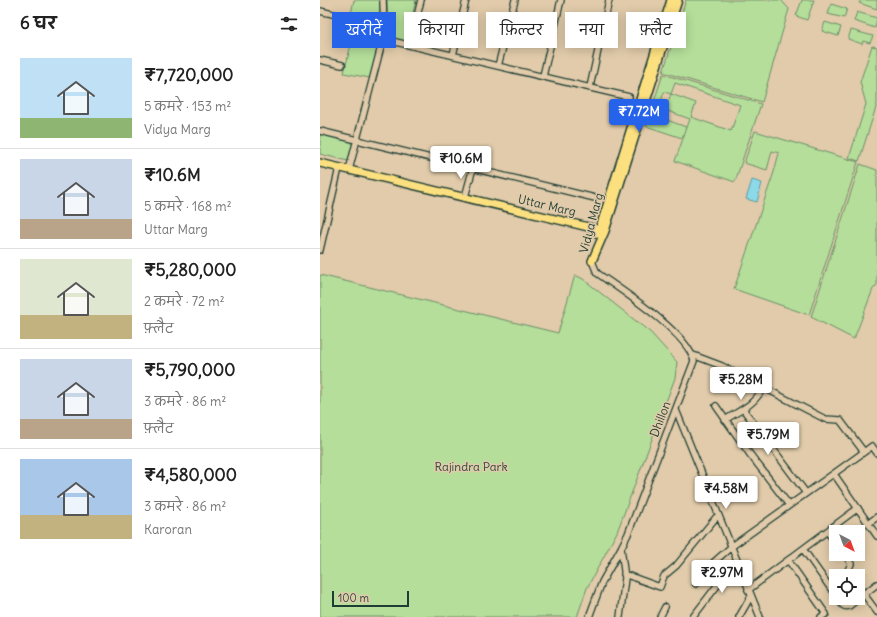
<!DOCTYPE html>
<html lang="hi">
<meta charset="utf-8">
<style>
:root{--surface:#fff;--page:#f2f2f2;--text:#222;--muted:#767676;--line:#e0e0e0;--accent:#2563eb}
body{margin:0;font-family:Delius,"Playpen Sans Deva",sans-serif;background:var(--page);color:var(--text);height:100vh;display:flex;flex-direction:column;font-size:15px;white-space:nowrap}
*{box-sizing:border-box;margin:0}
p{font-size:13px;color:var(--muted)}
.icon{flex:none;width:22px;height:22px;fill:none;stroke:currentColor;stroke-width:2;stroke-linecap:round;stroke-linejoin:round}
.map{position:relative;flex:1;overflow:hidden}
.drawer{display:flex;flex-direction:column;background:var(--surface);width:320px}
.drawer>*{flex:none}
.banner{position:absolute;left:12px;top:12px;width:380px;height:36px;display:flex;gap:8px}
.needle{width:26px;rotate:139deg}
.fabs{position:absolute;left:509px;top:525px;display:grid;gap:8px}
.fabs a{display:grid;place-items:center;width:36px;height:36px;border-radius:0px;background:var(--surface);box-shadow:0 2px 10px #0003;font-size:20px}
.scale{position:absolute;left:12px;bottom:10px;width:77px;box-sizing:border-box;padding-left:4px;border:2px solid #1f3d34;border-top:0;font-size:11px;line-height:14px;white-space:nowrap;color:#1f3d34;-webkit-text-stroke:3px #e1cbaa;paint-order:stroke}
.price{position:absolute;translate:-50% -34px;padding:0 9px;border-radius:4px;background:#fff;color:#222;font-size:13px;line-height:26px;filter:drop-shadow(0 1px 2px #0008)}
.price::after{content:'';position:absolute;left:50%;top:24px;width:12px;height:9px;margin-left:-6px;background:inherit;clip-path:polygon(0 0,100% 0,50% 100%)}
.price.on{background:var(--accent);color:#fff}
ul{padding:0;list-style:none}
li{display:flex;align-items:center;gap:12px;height:100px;padding:0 20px}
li+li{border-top:1px solid var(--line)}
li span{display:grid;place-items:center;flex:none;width:112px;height:80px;border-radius:0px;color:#555}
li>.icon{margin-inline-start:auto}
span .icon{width:48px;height:48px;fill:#fffc;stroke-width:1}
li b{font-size:17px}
h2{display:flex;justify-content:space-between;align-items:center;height:48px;padding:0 20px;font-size:17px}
.tag{padding:0 14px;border-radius:0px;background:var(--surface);box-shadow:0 2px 10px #0003;font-size:14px;line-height:36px}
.tag.on{background:var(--accent);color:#fff}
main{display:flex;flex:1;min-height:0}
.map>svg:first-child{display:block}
</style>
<main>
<section class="drawer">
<h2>6 घर<svg class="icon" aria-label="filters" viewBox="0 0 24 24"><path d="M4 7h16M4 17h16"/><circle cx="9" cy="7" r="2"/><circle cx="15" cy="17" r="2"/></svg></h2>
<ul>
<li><span style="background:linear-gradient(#bfe0f5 75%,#8fb573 0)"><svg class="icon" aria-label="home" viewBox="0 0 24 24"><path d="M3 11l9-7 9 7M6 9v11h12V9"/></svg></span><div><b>₹7,720,000</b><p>5 कमरे · 153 m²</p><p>Vidya Marg</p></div></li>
<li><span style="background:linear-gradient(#c9d6e8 75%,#b9a48a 0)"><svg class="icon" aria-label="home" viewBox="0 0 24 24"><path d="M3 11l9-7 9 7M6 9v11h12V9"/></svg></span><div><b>₹10.6M</b><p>5 कमरे · 168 m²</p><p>Uttar Marg</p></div></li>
<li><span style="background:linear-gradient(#dfe7d0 70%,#c2b280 0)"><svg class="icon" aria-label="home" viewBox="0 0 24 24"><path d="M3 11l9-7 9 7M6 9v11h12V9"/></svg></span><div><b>₹5,280,000</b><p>2 कमरे · 72 m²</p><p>फ़्लैट</p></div></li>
<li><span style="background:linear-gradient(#c9d6e8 75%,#b9a48a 0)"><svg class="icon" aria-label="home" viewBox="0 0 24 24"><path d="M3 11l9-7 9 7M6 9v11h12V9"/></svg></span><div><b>₹5,790,000</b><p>3 कमरे · 86 m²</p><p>फ़्लैट</p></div></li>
<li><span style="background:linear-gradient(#a9c7e8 70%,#c2b280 0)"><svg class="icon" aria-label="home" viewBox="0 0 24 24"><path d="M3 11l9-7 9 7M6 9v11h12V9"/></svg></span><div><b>₹4,580,000</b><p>3 कमरे · 86 m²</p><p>Karoran</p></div></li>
</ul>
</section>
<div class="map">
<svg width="557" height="617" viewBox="0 0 557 617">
<rect width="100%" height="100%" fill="#e1cbaa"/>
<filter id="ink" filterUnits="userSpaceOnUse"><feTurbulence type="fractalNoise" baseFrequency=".025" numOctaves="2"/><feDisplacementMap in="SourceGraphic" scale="8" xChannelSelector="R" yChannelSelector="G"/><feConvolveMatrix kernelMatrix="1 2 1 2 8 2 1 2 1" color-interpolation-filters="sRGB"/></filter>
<g filter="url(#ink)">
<path fill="#b4de9a" stroke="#6a8e67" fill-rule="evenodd" d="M 34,0 L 60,0 L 60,22 L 31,14 Z
M 67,0 L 96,0 L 86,42 L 68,38 Z
M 366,0 L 461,0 L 469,9 L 442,102 L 343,72 Z
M 482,0 L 494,0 L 487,20 L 476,16 Z
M 541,0 L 557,0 L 557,9 L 539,3 Z
M 511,4 L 527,9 L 524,18 L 508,14 Z
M 537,12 L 557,18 L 555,28 L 534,21 Z
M 505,22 L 521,27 L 518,36 L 502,31 Z
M 36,24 L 60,29 L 60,37 L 50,78 L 24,73 Z
M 531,30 L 553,36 L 550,43 L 543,41 L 542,44 L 528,39 Z
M 552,46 L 557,47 L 557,104 L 539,161 L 529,158 L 546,104 L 540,82 Z
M 343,74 L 441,104 L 415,182 L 355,161 L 370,119 L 345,110 L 351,94 L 344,92 L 336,116 L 366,127 L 362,138 L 326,126 ZM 355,83 L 420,105 L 411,131 L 371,117 L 376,103 L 351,94 Z
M 435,131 L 538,162 L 489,315 L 414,289 L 454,172 L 459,153 L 452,151 L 447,170 L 424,163 Z
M 0,133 L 33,141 L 28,161 L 0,154 Z
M 540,164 L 557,170 L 557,285 L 553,289 L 534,339 L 491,317 Z
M 0,275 L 238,333 L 255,275 L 263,279 L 331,333 L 357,362 L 355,378 L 297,532 L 267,588 L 257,617 L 0,617 Z"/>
<path fill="#8bd9e9" stroke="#609ba1" d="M 432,180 L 442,183 L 437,202 L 426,199 Z"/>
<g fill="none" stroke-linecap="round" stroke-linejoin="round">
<defs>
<path id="minor" d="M 0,11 L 64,26
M 63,39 L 309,97
M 90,45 L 101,0
M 133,55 L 146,0
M 0,60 L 22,65
M 178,66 L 195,0
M 223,76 L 241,0
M 270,87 L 289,0
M 0,131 L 275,198
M 29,170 L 64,35 L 63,0
M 145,197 L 153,168
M 0,250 L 19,168
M 373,355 L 402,366 L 505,419 L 520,420 L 544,452
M 396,406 L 429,453 L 469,505
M 423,409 L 486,493
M 356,410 L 440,617
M 405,420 C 423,408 432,407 444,387
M 514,474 L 557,536
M 549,523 L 557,517
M 507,531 L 516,543
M 483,549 L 516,596
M 525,554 L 531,564 L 528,570 L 530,576
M 468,560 L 506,614 L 501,617
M 304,574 L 340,587 L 344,576 L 356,566 L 398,515
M 376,584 L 394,562 L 411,547 L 544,452 L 552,446 L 557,453
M 538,586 L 557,612
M 428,590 L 538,508
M 517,598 C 521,603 523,608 529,606 L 557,584
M 269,617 L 282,582 L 301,548 L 308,534 L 374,361 C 368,333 301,290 277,273 L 272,261
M 300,617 L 305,578 L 301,548
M 340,617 L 345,607
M 373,617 L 416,561
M 419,617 L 431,596"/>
<path id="major" d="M 0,163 L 285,231
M 278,234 L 351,0
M 272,261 L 285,231 L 358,0"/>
</defs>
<use href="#minor" stroke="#1f3d34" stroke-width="8"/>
<use href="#major" stroke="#1f3d34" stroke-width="10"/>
<use href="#minor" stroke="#e1cbaa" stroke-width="5.5"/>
<use href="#major" stroke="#fce080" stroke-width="7"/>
</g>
</g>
<g text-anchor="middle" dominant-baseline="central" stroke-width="3" stroke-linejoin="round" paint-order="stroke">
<g font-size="12" fill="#1f3d34" stroke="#e1cbaa">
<text transform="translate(227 205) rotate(13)">Uttar Marg</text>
<text transform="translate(271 223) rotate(-75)">Vidya Marg</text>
<text transform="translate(340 419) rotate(-69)">Dhillon</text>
</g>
<g font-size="12" fill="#264539" stroke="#e1cbaa">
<text x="151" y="466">Rajindra Park</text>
</g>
</g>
</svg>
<div class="fabs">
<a><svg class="needle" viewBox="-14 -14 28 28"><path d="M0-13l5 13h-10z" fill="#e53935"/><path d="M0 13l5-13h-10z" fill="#767676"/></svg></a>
<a><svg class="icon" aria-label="locate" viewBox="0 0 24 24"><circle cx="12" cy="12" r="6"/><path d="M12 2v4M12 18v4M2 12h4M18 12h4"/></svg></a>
</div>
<div class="scale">100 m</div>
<b class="price on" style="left:319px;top:133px">₹7.72M</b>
<b class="price" style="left:141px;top:180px">₹10.6M</b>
<b class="price" style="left:421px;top:401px">₹5.28M</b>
<b class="price" style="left:448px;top:456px">₹5.79M</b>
<b class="price" style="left:406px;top:510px">₹4.58M</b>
<b class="price" style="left:402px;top:594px">₹2.97M</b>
<div class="banner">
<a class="tag on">खरीदें</a>
<a class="tag">किराया</a>
<a class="tag">फ़िल्टर</a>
<a class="tag">नया</a>
<a class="tag">फ़्लैट</a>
</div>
</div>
</main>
